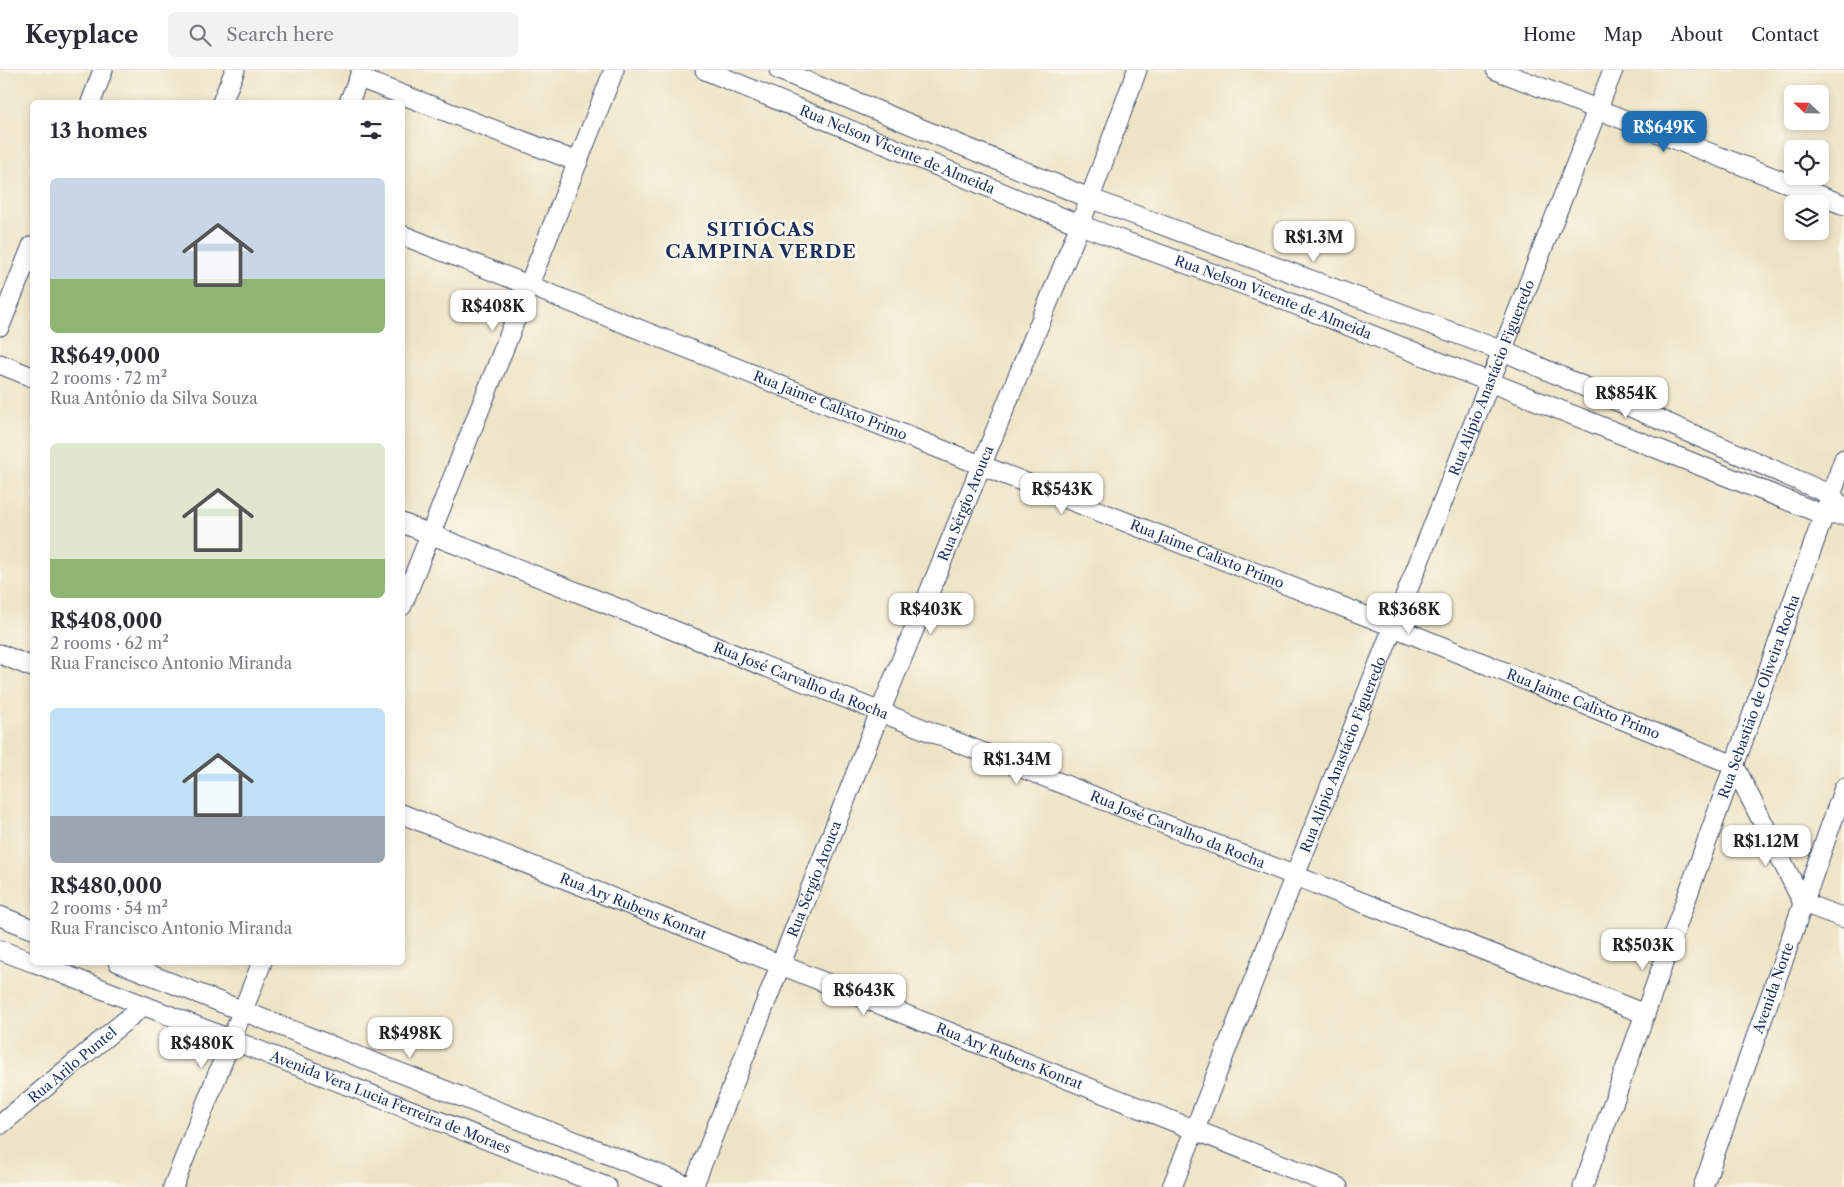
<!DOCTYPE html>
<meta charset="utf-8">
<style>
:root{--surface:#fff;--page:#f2f2f3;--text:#2b2b33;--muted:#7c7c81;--line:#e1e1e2;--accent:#1f6fb2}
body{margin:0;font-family:"Libre Caslon Text",serif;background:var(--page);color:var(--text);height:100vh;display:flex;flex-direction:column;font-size:19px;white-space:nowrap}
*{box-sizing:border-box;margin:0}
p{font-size:16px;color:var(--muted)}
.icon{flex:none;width:28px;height:28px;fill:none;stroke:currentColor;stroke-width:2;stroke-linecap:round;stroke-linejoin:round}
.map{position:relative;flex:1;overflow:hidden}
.details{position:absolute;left:30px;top:30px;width:375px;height:865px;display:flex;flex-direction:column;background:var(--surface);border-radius:8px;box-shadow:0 2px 8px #0003}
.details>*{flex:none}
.needle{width:32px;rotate:292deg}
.buttons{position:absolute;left:1784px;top:15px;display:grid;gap:10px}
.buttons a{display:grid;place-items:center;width:45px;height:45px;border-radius:8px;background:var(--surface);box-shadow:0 2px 8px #0003;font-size:25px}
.price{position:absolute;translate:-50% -42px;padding:0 11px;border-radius:10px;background:#fff;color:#222;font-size:16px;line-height:32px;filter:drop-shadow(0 1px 2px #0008)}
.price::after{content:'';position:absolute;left:50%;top:30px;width:15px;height:11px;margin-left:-8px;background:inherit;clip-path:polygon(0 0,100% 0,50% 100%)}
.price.selected{background:var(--accent);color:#fff}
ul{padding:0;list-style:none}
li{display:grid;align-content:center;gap:10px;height:265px;padding:0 20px}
li span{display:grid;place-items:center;height:155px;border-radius:8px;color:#555}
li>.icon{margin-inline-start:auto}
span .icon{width:90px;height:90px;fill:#fffc;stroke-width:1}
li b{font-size:21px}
h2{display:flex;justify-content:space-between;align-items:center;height:60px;padding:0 20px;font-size:21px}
header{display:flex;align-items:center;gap:30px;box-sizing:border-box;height:70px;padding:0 25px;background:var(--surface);border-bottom:1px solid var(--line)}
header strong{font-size:24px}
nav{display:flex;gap:28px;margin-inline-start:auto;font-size:18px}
.search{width:350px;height:45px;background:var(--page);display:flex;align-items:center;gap:12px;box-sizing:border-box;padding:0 18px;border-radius:8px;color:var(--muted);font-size:19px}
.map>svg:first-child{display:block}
</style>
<header>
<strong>Keyplace</strong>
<div class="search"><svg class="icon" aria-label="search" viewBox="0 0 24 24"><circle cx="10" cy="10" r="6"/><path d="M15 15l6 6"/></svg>Search here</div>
<nav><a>Home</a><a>Map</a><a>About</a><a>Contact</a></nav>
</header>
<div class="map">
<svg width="1844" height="1117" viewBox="0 0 1844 1117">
<rect width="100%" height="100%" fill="#fbf7ec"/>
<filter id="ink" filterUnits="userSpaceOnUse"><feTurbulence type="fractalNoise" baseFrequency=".02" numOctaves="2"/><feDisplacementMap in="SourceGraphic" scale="10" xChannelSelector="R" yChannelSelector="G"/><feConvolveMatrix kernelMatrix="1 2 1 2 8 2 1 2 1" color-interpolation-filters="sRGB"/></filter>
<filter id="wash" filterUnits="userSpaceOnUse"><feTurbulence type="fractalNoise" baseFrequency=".0096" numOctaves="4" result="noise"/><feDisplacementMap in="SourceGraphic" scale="20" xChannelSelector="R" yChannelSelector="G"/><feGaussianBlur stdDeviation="1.12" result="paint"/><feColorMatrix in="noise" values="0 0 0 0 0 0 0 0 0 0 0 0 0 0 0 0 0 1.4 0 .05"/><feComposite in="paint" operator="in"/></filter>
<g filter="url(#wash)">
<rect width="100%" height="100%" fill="#eee3c4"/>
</g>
<g filter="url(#ink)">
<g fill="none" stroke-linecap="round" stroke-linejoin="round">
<defs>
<g id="minor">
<path id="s1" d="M 705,0 L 1080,155 L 1261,221 L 1824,445 L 1844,445"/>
<path d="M 779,0 L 1089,128 L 1503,281 L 1831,425 L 1844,439"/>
<path d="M 1496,0 L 1844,135"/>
<path d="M 359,8 L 578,92"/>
<path d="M 91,32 L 103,0"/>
<path d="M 222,32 L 235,0"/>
<path d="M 349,32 L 362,0"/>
<path id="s2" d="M 402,165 L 983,396 L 1394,557 L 1734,695"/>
<path d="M 0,256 L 32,176"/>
<path d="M 0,294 L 32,307"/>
<path id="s3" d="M 402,453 L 1645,944"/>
<path d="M 402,536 L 614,0"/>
<path d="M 0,584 L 32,597"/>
<path d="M 1734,695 L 1803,833 L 1844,848"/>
<path id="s4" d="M 402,744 L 1338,1117"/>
<path d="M 0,846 L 32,859"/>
<path d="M 0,880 L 32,892"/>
<path id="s5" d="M 33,892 L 607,1117"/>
<path d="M 118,892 L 691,1117"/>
<path id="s6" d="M 0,1055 L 143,936"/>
<path d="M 173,1117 L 262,892"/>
<path id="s7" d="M 693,1117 L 880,642 L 1080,155 L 1137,0"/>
<path id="s8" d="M 1172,1117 L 1613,0"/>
<path id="s9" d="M 1583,1117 L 1844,389"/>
<path id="s10" d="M 1703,1117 L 1844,718"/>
</g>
</defs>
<use href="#minor" stroke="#3b4a6d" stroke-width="21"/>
<use href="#minor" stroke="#fff" stroke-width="19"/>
</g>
</g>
<g text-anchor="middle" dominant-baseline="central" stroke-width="5" stroke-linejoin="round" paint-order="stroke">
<g font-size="14" fill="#1b2f5e" stroke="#fbf7ec">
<text stroke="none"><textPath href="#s1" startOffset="208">Rua Nelson Vicente de Almeida</textPath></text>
<text stroke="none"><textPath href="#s1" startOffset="612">Rua Nelson Vicente de Almeida</textPath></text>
<text stroke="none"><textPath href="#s8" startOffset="870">Rua Alípio Anastácio Figueredo</textPath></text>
<text stroke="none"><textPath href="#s2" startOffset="461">Rua Jaime Calixto Primo</textPath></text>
<text stroke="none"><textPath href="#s7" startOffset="736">Rua Sérgio Arouca</textPath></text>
<text stroke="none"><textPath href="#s2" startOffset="866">Rua Jaime Calixto Primo</textPath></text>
<text stroke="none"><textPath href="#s3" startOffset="429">Rua José Carvalho da Rocha</textPath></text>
<text stroke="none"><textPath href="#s9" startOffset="521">Rua Sebastião de Oliveira Rocha</textPath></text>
<text stroke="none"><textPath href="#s2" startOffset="1271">Rua Jaime Calixto Primo</textPath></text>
<text stroke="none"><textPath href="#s8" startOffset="465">Rua Alípio Anastácio Figueredo</textPath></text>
<text stroke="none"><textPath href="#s3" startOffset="834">Rua José Carvalho da Rocha</textPath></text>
<text stroke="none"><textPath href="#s7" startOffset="331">Rua Sérgio Arouca</textPath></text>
<text stroke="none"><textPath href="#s4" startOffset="249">Rua Ary Rubens Konrat</textPath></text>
<text stroke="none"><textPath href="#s10" startOffset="211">Avenida Norte</textPath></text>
<text stroke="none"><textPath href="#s4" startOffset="654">Rua Ary Rubens Konrat</textPath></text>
<text stroke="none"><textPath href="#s6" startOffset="94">Rua Arilo Puntel</textPath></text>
<text stroke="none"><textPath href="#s5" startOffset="384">Avenida Vera Lucia Ferreira de Moraes</textPath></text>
</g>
<g font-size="19" font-weight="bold" letter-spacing="1" fill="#1b2f5e" stroke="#fbf7ec">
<text x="761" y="159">SITIÓCAS<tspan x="761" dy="22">CAMPINA VERDE</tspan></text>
</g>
</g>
</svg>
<div class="buttons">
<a><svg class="needle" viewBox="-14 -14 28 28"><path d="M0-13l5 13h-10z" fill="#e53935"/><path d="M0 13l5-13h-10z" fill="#7c7c81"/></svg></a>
<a><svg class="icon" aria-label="locate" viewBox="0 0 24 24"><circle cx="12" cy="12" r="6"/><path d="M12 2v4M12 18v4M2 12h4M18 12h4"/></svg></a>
<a><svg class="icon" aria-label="layers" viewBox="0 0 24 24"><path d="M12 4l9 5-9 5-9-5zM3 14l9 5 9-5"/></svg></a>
</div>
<b class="price selected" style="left:1664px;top:83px">R$649K</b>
<b class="price" style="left:1314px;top:193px">R$1.3M</b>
<b class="price" style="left:493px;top:262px">R$408K</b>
<b class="price" style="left:1626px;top:349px">R$854K</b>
<b class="price" style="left:1062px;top:445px">R$543K</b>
<b class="price" style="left:931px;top:565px">R$403K</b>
<b class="price" style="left:1409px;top:565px">R$368K</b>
<b class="price" style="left:1017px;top:715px">R$1.34M</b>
<b class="price" style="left:1766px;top:797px">R$1.12M</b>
<b class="price" style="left:1643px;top:901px">R$503K</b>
<b class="price" style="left:864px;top:946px">R$643K</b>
<b class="price" style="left:410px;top:989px">R$498K</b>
<b class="price" style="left:202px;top:999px">R$480K</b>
<section class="details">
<h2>13 homes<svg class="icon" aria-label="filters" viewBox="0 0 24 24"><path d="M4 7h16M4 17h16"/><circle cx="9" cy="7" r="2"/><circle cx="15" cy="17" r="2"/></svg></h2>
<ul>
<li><span style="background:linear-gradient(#c9d6e8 65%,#8fb573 0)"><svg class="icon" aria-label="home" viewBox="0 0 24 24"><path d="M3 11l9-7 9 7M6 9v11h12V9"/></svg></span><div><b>R$649,000</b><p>2 rooms · 72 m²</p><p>Rua Antônio da Silva Souza</p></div></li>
<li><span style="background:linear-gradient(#dfe7d0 75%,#8fb573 0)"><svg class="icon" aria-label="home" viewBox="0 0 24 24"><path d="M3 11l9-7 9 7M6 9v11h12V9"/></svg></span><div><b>R$408,000</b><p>2 rooms · 62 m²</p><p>Rua Francisco Antonio Miranda</p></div></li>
<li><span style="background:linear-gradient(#bfe0f5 70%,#9aa5b1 0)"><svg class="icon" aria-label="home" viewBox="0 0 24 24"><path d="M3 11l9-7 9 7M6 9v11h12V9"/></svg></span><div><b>R$480,000</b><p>2 rooms · 54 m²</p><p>Rua Francisco Antonio Miranda</p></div></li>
</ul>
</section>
</div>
